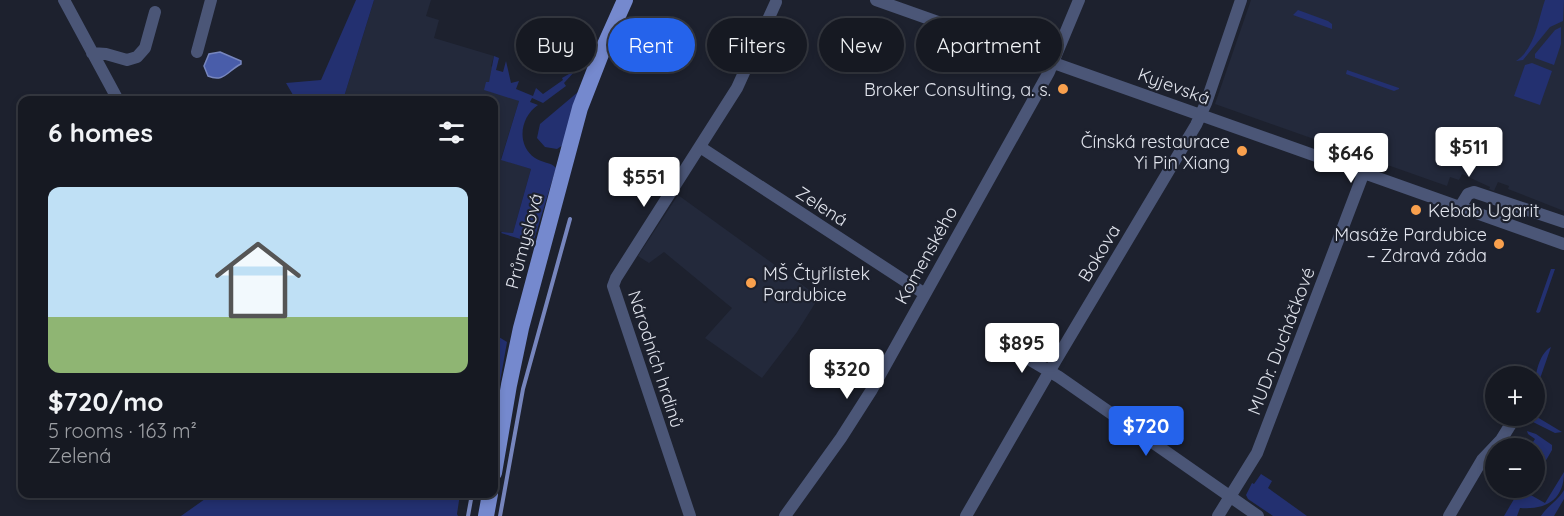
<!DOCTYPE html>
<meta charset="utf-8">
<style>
:root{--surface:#161922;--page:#23262f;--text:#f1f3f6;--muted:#9ea0a5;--line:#353840;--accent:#2563eb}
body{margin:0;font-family:Quicksand,sans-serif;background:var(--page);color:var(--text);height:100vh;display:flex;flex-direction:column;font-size:22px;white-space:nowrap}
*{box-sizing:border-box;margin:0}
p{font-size:20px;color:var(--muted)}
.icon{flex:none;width:33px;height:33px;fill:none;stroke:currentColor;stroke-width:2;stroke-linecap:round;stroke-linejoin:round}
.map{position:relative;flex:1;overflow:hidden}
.details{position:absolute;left:18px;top:96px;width:480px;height:402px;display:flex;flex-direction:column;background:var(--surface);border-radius:12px;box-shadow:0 3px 9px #0003,0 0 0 2px var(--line)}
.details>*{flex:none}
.banner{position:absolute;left:516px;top:18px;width:570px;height:54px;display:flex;gap:12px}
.controls{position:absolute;left:1485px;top:366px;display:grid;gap:12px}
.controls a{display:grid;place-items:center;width:60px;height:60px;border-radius:50%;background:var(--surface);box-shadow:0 3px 9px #0003,0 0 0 2px var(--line);font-size:30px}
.price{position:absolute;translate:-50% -51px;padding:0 14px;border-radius:6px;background:#fff;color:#222;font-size:20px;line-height:39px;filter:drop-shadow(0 2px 3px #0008)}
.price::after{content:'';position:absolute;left:50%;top:36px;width:18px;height:14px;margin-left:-9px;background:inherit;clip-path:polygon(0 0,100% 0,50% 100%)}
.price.active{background:var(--accent);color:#fff}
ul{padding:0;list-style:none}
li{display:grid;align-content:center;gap:12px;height:318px;padding:0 30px}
li span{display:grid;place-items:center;height:186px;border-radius:12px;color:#555}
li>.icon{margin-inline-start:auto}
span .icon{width:108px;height:108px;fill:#fffc;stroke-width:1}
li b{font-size:26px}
h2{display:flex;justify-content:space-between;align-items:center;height:72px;padding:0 30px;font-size:26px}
.chip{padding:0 21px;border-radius:27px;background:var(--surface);box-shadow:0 3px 9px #0003,0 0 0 2px var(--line);font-size:21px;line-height:54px}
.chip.active{background:var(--accent);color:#fff}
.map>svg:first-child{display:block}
</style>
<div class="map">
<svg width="1564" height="516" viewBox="0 0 1564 516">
<rect width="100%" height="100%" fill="#1d212e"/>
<path fill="#23293b" d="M 374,0 L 431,0 L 426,16 L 439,20 L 434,38 L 494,56 L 491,66 L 493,67 L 489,82 L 487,82 L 519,101 L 501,159 L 531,169 L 513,233 L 494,231 L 494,100 L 343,100 Z
M 1251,0 L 1564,0 L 1564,211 L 1508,189 L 1509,186 L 1498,182 L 1494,191 L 1489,189 L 1490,187 L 1462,174 L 1459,180 L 1450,177 L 1447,186 L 1215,104 Z
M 678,195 L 819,297 L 797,332 L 762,378 L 705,338 L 732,308 L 664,252 L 649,263 L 638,256 Z"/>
<path fill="#233070" d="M 356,0 L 374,0 L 343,100 L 296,100 L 286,83 L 321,80 Z
M 1545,0 L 1564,0 L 1563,21 L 1550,27 L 1523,60 L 1516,61 C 1535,49 1538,20 1545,0 Z
M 1298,10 L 1328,21 L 1332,24 L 1332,29 L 1293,15 Z
M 1561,27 L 1561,44 L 1554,65 L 1535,58 L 1535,54 L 1555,30 Z
M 494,56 L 499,58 L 496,70 L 503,72 L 506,61 L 511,83 L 519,81 L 516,89 L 533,96 L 536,88 L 543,94 L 563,80 L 562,78 L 576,70 L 564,83 L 566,86 L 543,103 L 532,98 L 530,102 L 538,105 C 520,117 516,145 535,158 C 542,163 551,162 556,168 L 534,240 L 527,241 L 501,233 L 502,232 L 513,233 L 531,169 L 501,160 L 519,101 L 484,90 L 486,82 L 489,82 Z
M 1532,63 L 1552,71 L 1540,105 L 1514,96 L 1525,65 Z
M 1347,70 L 1399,88 L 1399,89 L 1394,91 L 1346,74 Z
M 578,92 L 563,145 L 557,149 L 545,147 L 537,138 L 540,124 Z
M 1551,269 L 1555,269 L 1540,312 L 1538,313 L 1536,312 Z
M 494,334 L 507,342 L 494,416 Z
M 1551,347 L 1535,393 C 1534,379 1538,354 1551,347 Z
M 1537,417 L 1562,432 L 1555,433 L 1531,421 L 1533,418 Z
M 1527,431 L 1536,434 L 1552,445 L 1552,450 L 1545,462 L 1535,456 L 1534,448 L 1529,448 L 1535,439 L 1528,434 Z
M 1564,472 C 1564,500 1546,510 1520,508 L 1517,516 L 1504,516 L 1520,489 L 1545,503 Z
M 1261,474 L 1272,481 L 1268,488 L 1307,516 L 1273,516 L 1248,499 L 1246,495 L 1252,483 L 1254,484 Z
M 1564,490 L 1564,499 L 1554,516 L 1541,516 C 1548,505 1558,501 1564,490 Z
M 201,494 L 460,494 L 457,514 L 458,516 L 181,516 L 205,499 Z"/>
<path fill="#495daa" stroke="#7786be" stroke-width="1.5" d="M 220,52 L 241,61 L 241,64 C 227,71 224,83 208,76 L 204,66 L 209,54 Z"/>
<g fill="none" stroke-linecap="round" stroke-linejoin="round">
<path stroke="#7786be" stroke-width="4" d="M 468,516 L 472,494
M 500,516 L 523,389 L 570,219"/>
<path stroke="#4b5677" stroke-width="12" d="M 64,0 L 118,100
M 876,0 L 1564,244
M 197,52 L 211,0
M 92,53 L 106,54 L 127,60 L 137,57 L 145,48 L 155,12
M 700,147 L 925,294
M 1460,207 L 1468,194 L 1474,192 L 1564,222
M 1010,348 L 1059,377 L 1258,516
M 690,516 L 613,286 L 616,278 L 737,88 L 776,2
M 785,516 L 841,438 L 871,391 L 1049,72 L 1079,0
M 966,516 L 1056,360 L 1196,125 L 1206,103 L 1241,0
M 1218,516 L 1257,453 L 1364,172
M 1449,516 L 1482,460 L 1501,440 L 1514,419"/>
<path stroke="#7589ce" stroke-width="16" d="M 494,473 L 509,385 L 521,328 L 580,108 L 603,49 L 625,0
M 486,516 L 490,494"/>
</g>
<g fill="#f9a04d" stroke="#1d212e" stroke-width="2">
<circle cx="1063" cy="89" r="6"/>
<circle cx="1242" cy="151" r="6"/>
<circle cx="1416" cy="210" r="6"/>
<circle cx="1499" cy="244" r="6"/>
<circle cx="751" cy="283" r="6"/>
</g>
<g text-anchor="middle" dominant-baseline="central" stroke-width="4.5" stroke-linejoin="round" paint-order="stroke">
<g font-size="18" fill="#e1e4ed" stroke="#1d212e">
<text transform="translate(1174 86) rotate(20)">Kyjevská</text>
<text transform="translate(822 206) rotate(33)">Zelená</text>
<text transform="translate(524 241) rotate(-75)">Průmyslová</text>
<text transform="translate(1099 253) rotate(-59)">Bokova</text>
<text transform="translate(926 255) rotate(-61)">Komenského</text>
<text transform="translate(1281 341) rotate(-69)">MUDr. Ducháčkové</text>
<text transform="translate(656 359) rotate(72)">Národních hrdinů</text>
</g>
<g font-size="18" fill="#e1e4ed" stroke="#1d212e" text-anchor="end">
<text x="1051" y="89">Broker Consulting, a. s.</text>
<text x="1230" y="141">Čínská restaurace<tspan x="1230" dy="21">Yi Pin Xiang</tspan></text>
<text x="1428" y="210" text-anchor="start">Kebab Ugarit</text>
<text x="1487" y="234">Masáže Pardubice<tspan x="1487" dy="21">– Zdravá záda</tspan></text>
<text x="763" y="273" text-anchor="start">MŠ Čtyřlístek<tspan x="763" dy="21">Pardubice</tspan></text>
</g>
</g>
</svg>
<div class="controls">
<a>+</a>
<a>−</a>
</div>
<b class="price" style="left:1469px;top:178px">$511</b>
<b class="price" style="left:1351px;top:184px">$646</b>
<b class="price" style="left:644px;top:208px">$551</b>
<b class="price" style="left:1022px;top:374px">$895</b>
<b class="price" style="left:847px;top:400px">$320</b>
<b class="price active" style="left:1146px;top:457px">$720</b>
<div class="banner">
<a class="chip">Buy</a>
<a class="chip active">Rent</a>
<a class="chip">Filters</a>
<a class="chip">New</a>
<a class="chip">Apartment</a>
</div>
<section class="details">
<h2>6 homes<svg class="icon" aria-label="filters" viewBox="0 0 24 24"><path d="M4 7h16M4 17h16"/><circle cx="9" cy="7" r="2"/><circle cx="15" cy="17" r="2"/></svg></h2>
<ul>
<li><span style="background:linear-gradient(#bfe0f5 70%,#8fb573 0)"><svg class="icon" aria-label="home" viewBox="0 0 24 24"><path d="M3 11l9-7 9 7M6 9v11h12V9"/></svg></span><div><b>$720/mo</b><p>5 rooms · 163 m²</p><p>Zelená</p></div></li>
</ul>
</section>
</div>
